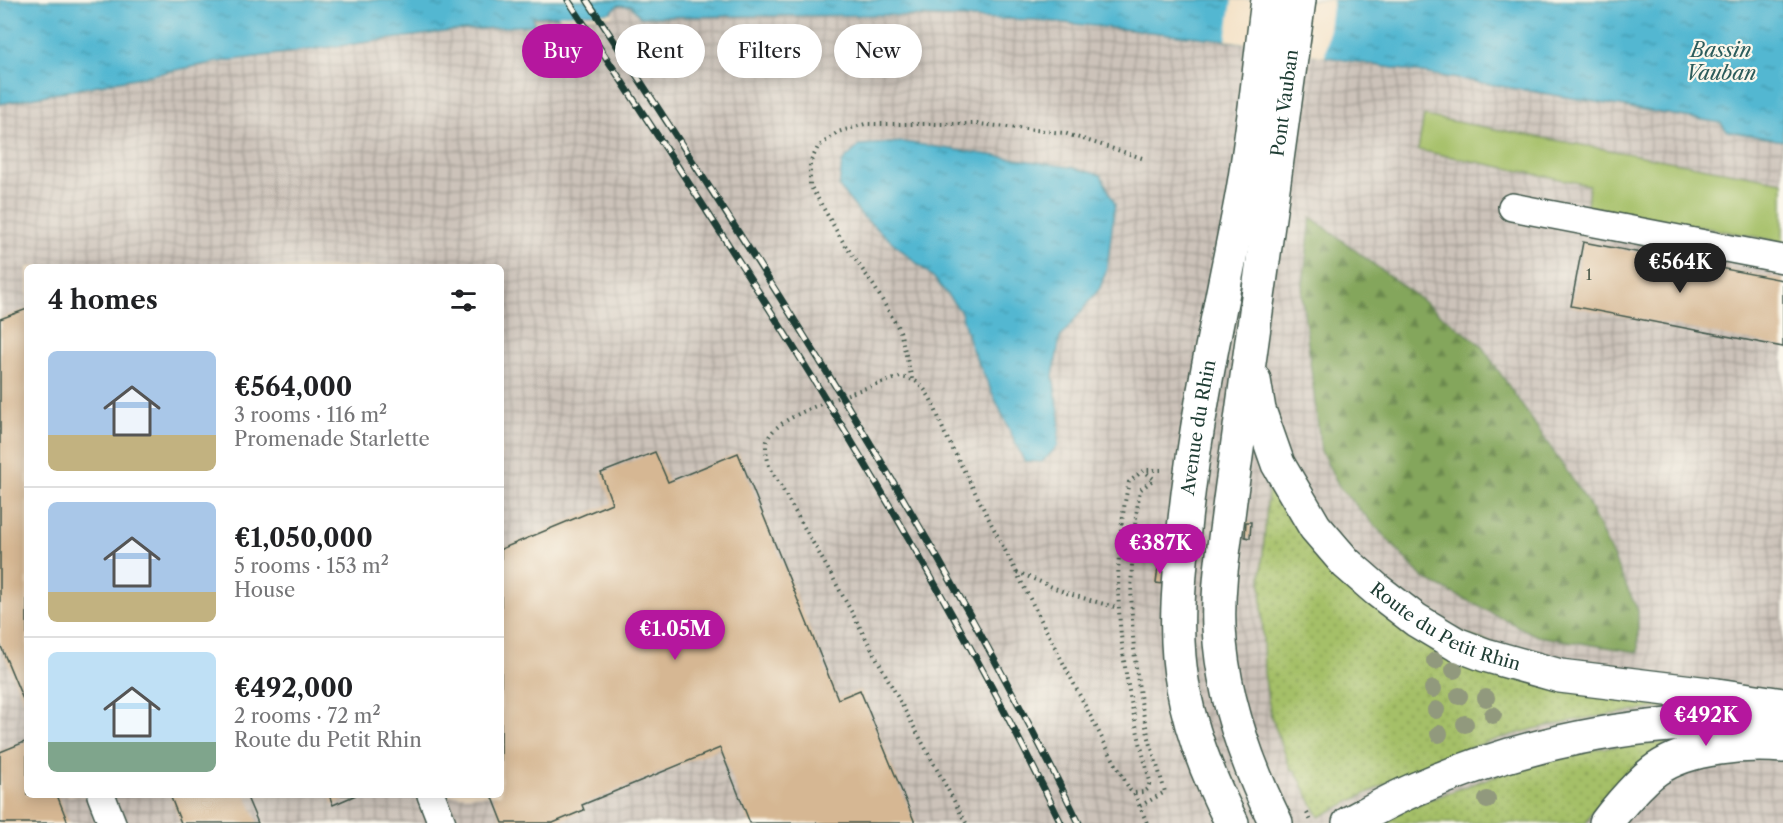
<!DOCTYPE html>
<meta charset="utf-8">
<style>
:root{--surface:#fff;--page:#f6f6f6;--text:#202124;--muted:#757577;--line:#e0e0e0;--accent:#b5179e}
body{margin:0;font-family:"Libre Caslon Text",serif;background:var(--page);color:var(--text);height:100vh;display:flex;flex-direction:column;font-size:22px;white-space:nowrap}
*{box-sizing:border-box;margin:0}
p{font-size:20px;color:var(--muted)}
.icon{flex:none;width:33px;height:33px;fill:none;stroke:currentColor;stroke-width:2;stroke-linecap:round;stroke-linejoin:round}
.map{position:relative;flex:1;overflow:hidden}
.drawer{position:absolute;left:24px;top:264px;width:480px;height:534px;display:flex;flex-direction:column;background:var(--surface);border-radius:9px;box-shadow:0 3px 15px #0003}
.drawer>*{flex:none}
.top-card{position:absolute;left:522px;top:24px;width:570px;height:54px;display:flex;gap:12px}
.price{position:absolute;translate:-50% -51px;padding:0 14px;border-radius:21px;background:var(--accent);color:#fff;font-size:20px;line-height:39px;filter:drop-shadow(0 2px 3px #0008)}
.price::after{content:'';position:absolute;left:50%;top:36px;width:18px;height:14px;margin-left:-9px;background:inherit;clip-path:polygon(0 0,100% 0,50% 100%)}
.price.on{background:#222;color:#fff}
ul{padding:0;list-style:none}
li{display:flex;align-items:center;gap:18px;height:150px;padding:0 24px}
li+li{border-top:2px solid var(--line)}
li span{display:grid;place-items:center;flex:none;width:168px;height:120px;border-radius:9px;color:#555}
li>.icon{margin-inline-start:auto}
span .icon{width:72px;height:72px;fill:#fffc;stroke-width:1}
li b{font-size:26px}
h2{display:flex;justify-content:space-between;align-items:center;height:72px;padding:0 24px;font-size:26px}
.chip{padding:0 21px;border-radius:27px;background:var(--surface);box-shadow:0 3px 15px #0003;font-size:21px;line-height:54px}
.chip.on{background:var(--accent);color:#fff}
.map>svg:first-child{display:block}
</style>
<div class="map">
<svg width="1783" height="823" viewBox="0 0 1783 823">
<defs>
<pattern id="industrial-grid" width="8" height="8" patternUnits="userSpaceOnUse" patternTransform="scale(1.5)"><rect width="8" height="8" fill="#ccc2b9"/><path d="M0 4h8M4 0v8" fill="none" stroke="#a59f97"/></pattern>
<pattern id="grass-dots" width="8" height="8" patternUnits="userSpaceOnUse" patternTransform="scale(1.5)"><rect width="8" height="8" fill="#a5c067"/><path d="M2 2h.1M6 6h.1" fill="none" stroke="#869d56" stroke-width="1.8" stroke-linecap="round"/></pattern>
<pattern id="forest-firs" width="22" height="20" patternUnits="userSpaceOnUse" patternTransform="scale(1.5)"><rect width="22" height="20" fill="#84a65c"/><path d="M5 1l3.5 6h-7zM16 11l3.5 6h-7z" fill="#6b884d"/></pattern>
<pattern id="water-ripples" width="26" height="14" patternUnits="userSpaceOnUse" patternTransform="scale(1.5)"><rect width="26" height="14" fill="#52b7d1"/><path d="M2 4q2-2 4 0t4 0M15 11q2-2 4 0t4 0" fill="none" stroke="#4396aa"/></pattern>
</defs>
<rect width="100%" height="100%" fill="#fbf7ec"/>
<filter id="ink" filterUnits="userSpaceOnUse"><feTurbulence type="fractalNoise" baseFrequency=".0167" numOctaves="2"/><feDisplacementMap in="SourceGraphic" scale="12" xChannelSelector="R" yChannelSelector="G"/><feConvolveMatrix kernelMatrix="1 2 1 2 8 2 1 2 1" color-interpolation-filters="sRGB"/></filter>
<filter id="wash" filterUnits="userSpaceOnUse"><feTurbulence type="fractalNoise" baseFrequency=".008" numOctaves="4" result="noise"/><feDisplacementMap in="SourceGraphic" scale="24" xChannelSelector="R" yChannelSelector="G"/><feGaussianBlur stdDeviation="1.35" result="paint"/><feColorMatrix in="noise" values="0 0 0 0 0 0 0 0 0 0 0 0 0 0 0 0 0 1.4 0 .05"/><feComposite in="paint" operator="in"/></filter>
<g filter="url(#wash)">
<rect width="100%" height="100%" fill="#f4e2c7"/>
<path fill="url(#industrial-grid)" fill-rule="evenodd" d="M 0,0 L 1783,0 L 1783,823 L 0,823 ZM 27,267 L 501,267 L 501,795 L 27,795 Z"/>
<path fill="url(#grass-dots)" stroke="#627e4e" stroke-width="1.5" d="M 1269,482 L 1390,609 L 1671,704 L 1668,707 C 1601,715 1533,725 1470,748 C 1418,767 1369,792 1319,817 L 1295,770 L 1291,770 L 1271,716 L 1264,673 L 1261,577 Z
M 1668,741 L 1667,744 C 1635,765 1604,789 1586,823 L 1373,823 L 1390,814 L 1558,753 Z"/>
<path fill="url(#forest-firs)" stroke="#527248" stroke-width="1.5" d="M 1311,217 L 1481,345 L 1587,501 L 1638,611 L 1638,652 L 1537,636 L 1423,578 L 1340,488 L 1321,451 L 1302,294 Z"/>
<path fill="#a5c067" stroke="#627e4e" stroke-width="1.5" d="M 1424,116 L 1783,182 L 1783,242 L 1587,206 L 1589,185 L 1418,150 Z"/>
<path fill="url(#water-ripples)" stroke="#387a82" stroke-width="1.5" d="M 0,0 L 1783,0 L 1783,141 L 1727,131 L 1721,123 L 1226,40 L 1037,20 L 881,15 L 640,17 L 631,6 L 618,5 L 610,13 L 533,17 L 534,25 L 452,31 L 218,62 L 0,104 Z
M 903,142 L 1070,167 L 1101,175 L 1115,204 L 1107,268 L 1100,288 L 1060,338 L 1053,376 L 1060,417 L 1058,446 L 1042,462 L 1024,461 L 970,345 L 961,312 L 934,278 L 862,216 L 839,187 L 842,162 L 860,145 Z"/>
<path fill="#f4e2c7" d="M 1232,0 L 1333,0 L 1325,57 L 1226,40 Z
M 615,13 L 611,16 L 560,18 L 558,15 Z"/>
<g id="blocks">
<path fill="#d6b793" d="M 1583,242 L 1783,280 L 1783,347 L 1571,306 Z
M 27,309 L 27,709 L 0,644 L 0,319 Z
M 655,452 L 668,482 L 738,453 L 838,699 L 860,690 L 915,823 L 750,823 L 720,748 L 582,805 L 584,810 L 553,823 L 503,823 L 492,795 L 501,795 L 501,549 L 612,503 L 601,473 Z
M 1246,522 L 1251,522 L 1250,538 L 1245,537 Z
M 1158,567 L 1164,567 L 1163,584 L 1156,583 Z
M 27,741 L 27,795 L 57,795 L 68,823 L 0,823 L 0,752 Z
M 170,795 L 246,795 L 258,823 L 181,823 Z
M 329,795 L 356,795 L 333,805 Z"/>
</g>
</g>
<g filter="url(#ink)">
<use href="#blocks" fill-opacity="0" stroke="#3f564a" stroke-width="1.5"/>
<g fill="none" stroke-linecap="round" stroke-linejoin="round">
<defs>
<path id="minor" d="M 1512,207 L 1783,259
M 101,795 L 112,823
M 431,795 L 442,823"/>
<path id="secondary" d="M 1349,823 C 1371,811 1394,798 1418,788 C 1538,737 1653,718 1783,722"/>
<g id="primary">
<path id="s1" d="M 1254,380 L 1259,410 L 1278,464 L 1315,527 L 1346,563 L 1377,590 L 1416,620 L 1456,644 L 1485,655 L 1560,676 L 1717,695 L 1783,705"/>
<path id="s2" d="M 1232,823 C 1210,780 1191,734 1183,687 C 1173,634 1179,582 1184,529 C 1195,420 1219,314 1240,207 C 1253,140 1259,68 1268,0"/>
<path id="s3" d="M 1276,823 C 1246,762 1222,696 1219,627 C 1217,585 1225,542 1230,500 L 1299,0"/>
<path d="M 1606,823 C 1617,808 1642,779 1657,769 C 1689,747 1745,743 1783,746"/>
</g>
</defs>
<use href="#minor" stroke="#3f564a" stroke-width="30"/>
<use href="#secondary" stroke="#3f564a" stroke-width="36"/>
<use href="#primary" stroke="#3f564a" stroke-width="36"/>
<path stroke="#3f564a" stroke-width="4" stroke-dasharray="1.5 4.5" stroke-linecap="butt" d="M 912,379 L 900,331 L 874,286 L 843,242 L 810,185 L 810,163 L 818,147 L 838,132 L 865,124 L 979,124 L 1064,133 L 1142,158
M 1017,572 L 1069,594 L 1118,608
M 1135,793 L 1144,792 L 1148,789 L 1150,781 C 1123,682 1106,584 1129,482 L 1144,470 L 1161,470
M 1140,806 L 1165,792 C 1158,767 1149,742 1144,717 C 1129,642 1127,565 1140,490 L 1154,479 L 1144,471
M 1307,813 L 1312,823
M 966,823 L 832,576 L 769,466 C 767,455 763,445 770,435 C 786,410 871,387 900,377 C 907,378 913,379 918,383 C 932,394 938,418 945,434 L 1107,748 L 1130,790 L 1134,793 L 1147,823"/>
<use href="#minor" stroke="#fff" stroke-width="27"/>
<use href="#secondary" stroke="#fff" stroke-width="33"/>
<use href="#primary" stroke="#fff" stroke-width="33"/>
<defs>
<path id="rail" d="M 568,0 C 745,267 921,535 1061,823
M 587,0 C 763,267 938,535 1079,823"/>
</defs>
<use href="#rail" stroke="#1f3d34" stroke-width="7"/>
<use href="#rail" stroke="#fbf7ec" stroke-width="4.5" stroke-dasharray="14" stroke-linecap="butt"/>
</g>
<g fill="#91997d">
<circle cx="1435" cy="661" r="9"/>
<circle cx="1454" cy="670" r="9"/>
<circle cx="1433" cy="689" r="9"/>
<circle cx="1459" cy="696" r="9"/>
<circle cx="1486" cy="698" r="9"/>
<circle cx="1436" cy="710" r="9"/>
<circle cx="1493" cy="715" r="9"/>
<circle cx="1465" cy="724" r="9"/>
<circle cx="1439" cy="734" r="9"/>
<circle cx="1487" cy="800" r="9"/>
</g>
</g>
<g text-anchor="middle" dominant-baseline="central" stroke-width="4.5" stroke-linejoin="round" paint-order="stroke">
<g font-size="15" fill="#4d5c4c">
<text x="1589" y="274">1</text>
</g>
<g font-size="18" fill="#1f3d34" stroke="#fbf7ec">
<text stroke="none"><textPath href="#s3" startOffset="734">Pont Vauban</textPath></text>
<text stroke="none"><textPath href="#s2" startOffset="406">Avenue du Rhin</textPath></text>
<text stroke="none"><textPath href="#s1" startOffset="328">Route du Petit Rhin</textPath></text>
</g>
<g font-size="20" font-style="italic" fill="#2c5c5b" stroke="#fbf7ec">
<text x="1721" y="50">Bassin<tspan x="1721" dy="23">Vauban</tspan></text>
</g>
</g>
</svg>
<b class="price on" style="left:1680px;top:294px">€564K</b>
<b class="price" style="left:1160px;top:575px">€387K</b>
<b class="price" style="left:675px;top:661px">€1.05M</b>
<b class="price" style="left:1706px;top:747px">€492K</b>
<div class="top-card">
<a class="chip on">Buy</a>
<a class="chip">Rent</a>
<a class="chip">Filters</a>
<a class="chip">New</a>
</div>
<section class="drawer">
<h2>4 homes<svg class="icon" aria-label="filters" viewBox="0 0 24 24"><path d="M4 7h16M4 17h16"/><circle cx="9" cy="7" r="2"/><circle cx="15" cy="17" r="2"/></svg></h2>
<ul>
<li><span style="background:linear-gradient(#a9c7e8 70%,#c2b280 0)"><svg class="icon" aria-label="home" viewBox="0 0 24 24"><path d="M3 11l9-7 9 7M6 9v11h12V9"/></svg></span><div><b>€564,000</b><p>3 rooms · 116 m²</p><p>Promenade Starlette</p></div></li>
<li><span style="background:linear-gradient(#a9c7e8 75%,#c2b280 0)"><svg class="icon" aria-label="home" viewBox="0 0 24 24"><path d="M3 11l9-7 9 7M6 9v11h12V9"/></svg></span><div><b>€1,050,000</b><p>5 rooms · 153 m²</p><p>House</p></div></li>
<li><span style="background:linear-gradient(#bfe0f5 75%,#7fa58c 0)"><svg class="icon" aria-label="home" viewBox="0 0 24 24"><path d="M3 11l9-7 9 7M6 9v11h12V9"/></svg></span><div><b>€492,000</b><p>2 rooms · 72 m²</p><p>Route du Petit Rhin</p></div></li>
</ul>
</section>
</div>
